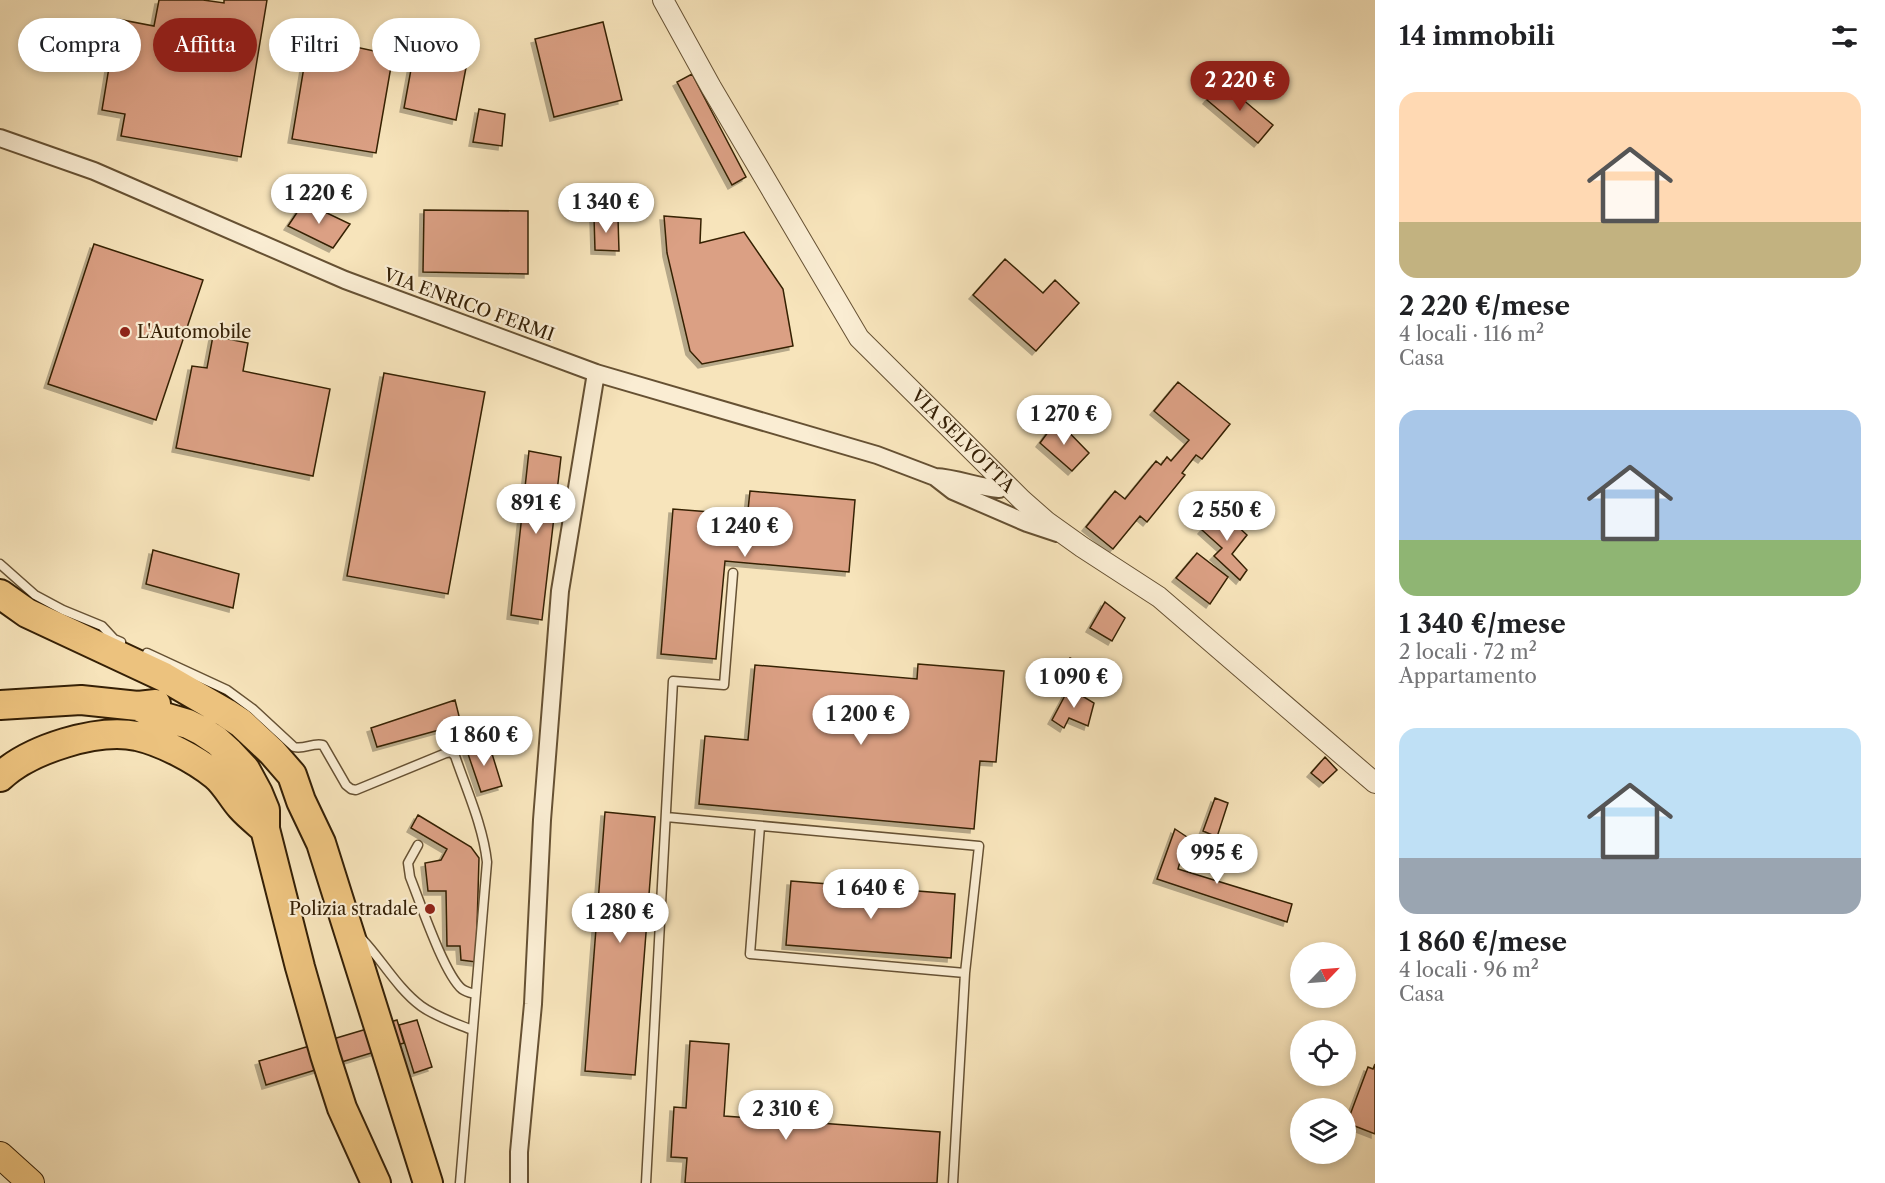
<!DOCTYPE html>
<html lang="it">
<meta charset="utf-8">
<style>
:root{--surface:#fff;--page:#f2f2f2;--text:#202124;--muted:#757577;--accent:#8f2418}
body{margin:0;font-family:"Libre Caslon Text",serif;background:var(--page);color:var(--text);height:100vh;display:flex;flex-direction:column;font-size:22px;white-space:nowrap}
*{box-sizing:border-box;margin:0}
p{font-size:20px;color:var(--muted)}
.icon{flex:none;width:33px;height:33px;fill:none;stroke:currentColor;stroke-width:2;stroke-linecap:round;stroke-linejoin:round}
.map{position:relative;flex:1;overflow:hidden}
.details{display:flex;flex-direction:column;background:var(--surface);width:510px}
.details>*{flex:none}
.guide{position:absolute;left:18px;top:18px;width:570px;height:54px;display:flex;gap:12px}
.needle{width:39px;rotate:65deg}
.controls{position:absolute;left:1290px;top:942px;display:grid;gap:12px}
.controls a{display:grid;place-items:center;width:66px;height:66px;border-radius:50%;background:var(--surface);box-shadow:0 3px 9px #0003;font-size:30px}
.price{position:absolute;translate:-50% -51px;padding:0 14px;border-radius:21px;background:#fff;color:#222;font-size:20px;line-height:39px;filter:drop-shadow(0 2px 3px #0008)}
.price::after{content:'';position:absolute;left:50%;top:36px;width:18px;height:14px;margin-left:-9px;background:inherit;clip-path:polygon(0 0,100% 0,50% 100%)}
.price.on{background:var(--accent);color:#fff}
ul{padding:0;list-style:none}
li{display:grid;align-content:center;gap:12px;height:318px;padding:0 24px}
li span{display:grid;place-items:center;height:186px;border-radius:18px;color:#555}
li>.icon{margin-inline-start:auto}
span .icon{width:108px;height:108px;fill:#fffc;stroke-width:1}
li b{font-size:26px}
h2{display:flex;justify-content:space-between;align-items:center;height:72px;padding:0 24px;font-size:26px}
.tag{padding:0 21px;border-radius:27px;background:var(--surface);box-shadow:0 3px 9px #0003;font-size:21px;line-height:54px}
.tag.on{background:var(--accent);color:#fff}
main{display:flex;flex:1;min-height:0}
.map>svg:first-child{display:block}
</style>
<main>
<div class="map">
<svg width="1375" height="1183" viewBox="0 0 1375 1183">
<defs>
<filter id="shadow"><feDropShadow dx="-4" dy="4" stdDeviation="0" flood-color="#0004"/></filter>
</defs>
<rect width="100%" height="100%" fill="#f7e4bb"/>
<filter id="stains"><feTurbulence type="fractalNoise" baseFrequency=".00333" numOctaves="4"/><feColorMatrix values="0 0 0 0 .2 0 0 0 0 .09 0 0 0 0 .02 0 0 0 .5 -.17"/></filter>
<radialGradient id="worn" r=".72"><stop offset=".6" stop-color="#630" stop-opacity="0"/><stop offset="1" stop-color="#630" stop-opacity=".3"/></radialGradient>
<path fill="#dba084" stroke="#352006" stroke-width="1.5" filter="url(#shadow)" d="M 159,0 L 203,0 L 224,3 L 224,0 L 267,0 L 241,157 L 121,136 L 125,114 L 102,110 L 117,19 L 154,26 Z
M 603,22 L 622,100 L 554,117 L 535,39 Z
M 309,37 L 393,55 L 376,153 L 292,139 Z
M 416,42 L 469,52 L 456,120 L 404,108 Z
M 692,74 L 746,177 L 732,185 L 677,82 Z
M 1222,82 L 1273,125 L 1258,143 L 1207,100 Z
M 479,109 L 505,114 L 502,146 L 473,142 Z
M 304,202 L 350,224 L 333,248 L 288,226 Z
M 424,210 L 528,211 L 528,274 L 423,272 Z
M 664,216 L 701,219 L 700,243 L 744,232 L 783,289 L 793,346 L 702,364 L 690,351 L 667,253 Z
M 594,217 L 618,218 L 619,251 L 595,250 Z
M 94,244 L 203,280 L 156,420 L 48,384 Z
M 1005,259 L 1043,293 L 1055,280 L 1079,303 L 1036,351 L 973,295 Z
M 213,336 L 248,343 L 243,371 L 330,389 L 313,476 L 176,448 L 192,366 L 207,368 Z
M 384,373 L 485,392 L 448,594 L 347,576 Z
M 1178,382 L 1230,424 L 1202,459 L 1196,455 L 1182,473 L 1185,475 L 1147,522 L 1140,516 L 1113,549 L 1086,527 L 1115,491 L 1125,499 L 1156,461 L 1161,465 L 1167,457 L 1171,461 L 1189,440 L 1154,411 Z
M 1057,420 L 1089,453 L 1072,471 L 1040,443 Z
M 529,451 L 561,457 L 542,620 L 511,615 Z
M 750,491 L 855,500 L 849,572 L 725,561 L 716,659 L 661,654 L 673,509 L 723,513 L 721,536 L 745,539 Z
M 1220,510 L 1247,535 L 1232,554 L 1247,570 L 1240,580 L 1214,556 L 1222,548 L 1202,530 Z
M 153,550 L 239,574 L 233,608 L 146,584 Z
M 1197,553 L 1228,577 L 1210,604 L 1176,578 Z
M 1105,602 L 1125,618 L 1112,641 L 1090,628 Z
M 1070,658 L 1102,673 L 1095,686 L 1061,668 Z
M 918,664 L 1004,671 L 996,762 L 980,761 L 974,829 L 699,804 L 705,736 L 748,740 L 755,665 L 917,679 Z
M 1069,688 L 1094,703 L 1088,726 L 1069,718 L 1064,728 L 1052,720 Z
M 455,700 L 461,724 L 377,747 L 371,728 Z
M 489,744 L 502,786 L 481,792 L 466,748 Z
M 1325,757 L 1337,770 L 1323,783 L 1311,773 Z
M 1215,798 L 1228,803 L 1217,837 L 1203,831 Z
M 605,812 L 655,817 L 635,1075 L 585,1071 Z
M 418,815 L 471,847 L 479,858 L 476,962 L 461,960 L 460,946 L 447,946 L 446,891 L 428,891 L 425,863 L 441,860 L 447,849 L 411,828 Z
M 1175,829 L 1187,837 L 1178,869 L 1292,904 L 1287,922 L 1157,879 Z
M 791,881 L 955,894 L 951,958 L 786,945 Z
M 397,1020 L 404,1043 L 266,1085 L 259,1061 Z
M 417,1020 L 432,1067 L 414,1073 L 399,1025 Z
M 690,1041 L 729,1044 L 724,1116 L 940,1132 L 937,1183 L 685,1183 L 687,1158 L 671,1157 L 674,1107 L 686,1108 Z
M 1375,1064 L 1375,1134 L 1347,1123 L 1368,1067 L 1373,1069 Z"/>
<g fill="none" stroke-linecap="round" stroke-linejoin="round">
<defs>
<path id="service" d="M 0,564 L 35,595 L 63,610 L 102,626 L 114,639 L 121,642
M 147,653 L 227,690 L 253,709 L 294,747 C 304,750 313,742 323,745 L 346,785 L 351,789 L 356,790 L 446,753 L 451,752 L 455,756 C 467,791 483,826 487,862 L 460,1183
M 666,817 L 979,846 L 965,973 L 750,954 L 760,826
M 418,845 L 408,863 L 410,877 C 420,902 444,974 462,989 C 466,992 471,993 475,994
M 362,939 C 382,960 397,988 421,1006 C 436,1017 455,1023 472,1030
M 646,1183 L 673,681 L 724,685 L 733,573
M 953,1183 L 965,973"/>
<path id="minor" d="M 0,138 L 94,171 L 345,280 L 596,373 L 877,455 L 935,477 L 953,491 L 1027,523 L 1057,533
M 935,477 C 957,478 977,487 999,489 L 1005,484
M 519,1183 L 519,1152 L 533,1004 L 542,820 L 560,591 L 596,373"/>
<g id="tertiary">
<path id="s1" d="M 663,0 L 711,87 L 859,338 L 1022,500 L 1047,522 L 1082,547 L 1159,597 L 1375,783"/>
</g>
<path id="primary" d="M 0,1155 L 31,1183"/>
<path id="motorway" d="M 0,594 L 27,613 L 164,677 L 226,713 L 241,723 L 272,752 L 292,775 L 301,801 L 321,843 L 428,1183
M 0,705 L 81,700 L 138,706 L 156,704
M 138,706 L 154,714 L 188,724 L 202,731 L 217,741 L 229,752 L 245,769 L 258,793 L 265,810 L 265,829 L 300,967 L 325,1055 L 342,1108 L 376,1183
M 0,777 C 30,749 97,728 137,736 C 163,742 195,759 215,775 C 226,784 232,797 241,807 C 248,815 257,822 265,829"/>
</defs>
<use href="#service" stroke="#665133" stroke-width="11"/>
<use href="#minor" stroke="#665133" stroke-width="20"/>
<use href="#tertiary" stroke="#665133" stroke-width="22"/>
<use href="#primary" stroke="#352006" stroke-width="28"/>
<use href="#motorway" stroke="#352006" stroke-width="32"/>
<use href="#service" stroke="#faedd3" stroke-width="8"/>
<use href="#minor" stroke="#faedd3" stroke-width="16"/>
<use href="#tertiary" stroke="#faedd3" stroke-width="20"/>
<use href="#primary" stroke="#ecc27e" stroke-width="26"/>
<use href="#motorway" stroke="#ecc27e" stroke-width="28"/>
</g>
<g fill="#8f2418" stroke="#faedd3" stroke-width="2">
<circle cx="125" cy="332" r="6"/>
<circle cx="430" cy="909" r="6"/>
</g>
<g text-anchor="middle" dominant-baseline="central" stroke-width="4.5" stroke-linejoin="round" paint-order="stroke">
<g font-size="18" fill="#352006" stroke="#faedd3">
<text transform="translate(469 305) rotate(20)">VIA ENRICO FERMI</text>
<text stroke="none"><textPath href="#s1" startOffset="537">VIA SELVOTTA</textPath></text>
</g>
<g font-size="18" fill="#352006" stroke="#faedd3" text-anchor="start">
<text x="137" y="332">L'Automobile</text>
<text x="418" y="909" text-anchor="end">Polizia stradale</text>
</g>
</g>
<rect width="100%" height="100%" filter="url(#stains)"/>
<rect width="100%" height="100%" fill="url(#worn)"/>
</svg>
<div class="controls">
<a><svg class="needle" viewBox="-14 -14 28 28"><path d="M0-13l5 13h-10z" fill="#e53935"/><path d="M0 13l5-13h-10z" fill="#757577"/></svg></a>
<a><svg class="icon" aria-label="locate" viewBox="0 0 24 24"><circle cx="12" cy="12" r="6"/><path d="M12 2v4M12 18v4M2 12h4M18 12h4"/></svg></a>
<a><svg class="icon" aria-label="layers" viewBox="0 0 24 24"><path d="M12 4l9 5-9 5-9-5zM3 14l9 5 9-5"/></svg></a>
</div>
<b class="price on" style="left:1240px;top:112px">2 220 €</b>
<b class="price" style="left:319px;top:225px">1 220 €</b>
<b class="price" style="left:606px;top:234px">1 340 €</b>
<b class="price" style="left:1064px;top:446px">1 270 €</b>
<b class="price" style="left:536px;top:535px">891 €</b>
<b class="price" style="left:1227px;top:542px">2 550 €</b>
<b class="price" style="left:745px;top:558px">1 240 €</b>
<b class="price" style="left:1074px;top:709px">1 090 €</b>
<b class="price" style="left:861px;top:746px">1 200 €</b>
<b class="price" style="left:484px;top:767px">1 860 €</b>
<b class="price" style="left:1217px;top:885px">995 €</b>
<b class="price" style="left:871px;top:920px">1 640 €</b>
<b class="price" style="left:620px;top:944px">1 280 €</b>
<b class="price" style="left:786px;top:1141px">2 310 €</b>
<div class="guide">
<a class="tag">Compra</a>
<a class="tag on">Affitta</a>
<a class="tag">Filtri</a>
<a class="tag">Nuovo</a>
</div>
</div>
<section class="details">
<h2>14 immobili<svg class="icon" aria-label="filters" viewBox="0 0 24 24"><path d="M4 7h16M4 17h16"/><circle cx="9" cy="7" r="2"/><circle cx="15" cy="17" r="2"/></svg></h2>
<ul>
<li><span style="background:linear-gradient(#ffd9b3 70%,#c2b280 0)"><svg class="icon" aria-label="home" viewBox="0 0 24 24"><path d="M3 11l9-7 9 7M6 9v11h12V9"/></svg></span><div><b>2 220 €/mese</b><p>4 locali · 116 m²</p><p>Casa</p></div></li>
<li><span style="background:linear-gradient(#a9c7e8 70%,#8fb573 0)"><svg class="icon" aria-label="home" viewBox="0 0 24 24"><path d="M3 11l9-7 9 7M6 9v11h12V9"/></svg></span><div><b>1 340 €/mese</b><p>2 locali · 72 m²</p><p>Appartamento</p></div></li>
<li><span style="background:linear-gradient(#bfe0f5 70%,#9aa5b1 0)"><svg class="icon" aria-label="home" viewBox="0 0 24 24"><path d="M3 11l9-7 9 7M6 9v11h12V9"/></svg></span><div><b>1 860 €/mese</b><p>4 locali · 96 m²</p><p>Casa</p></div></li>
</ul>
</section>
</main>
